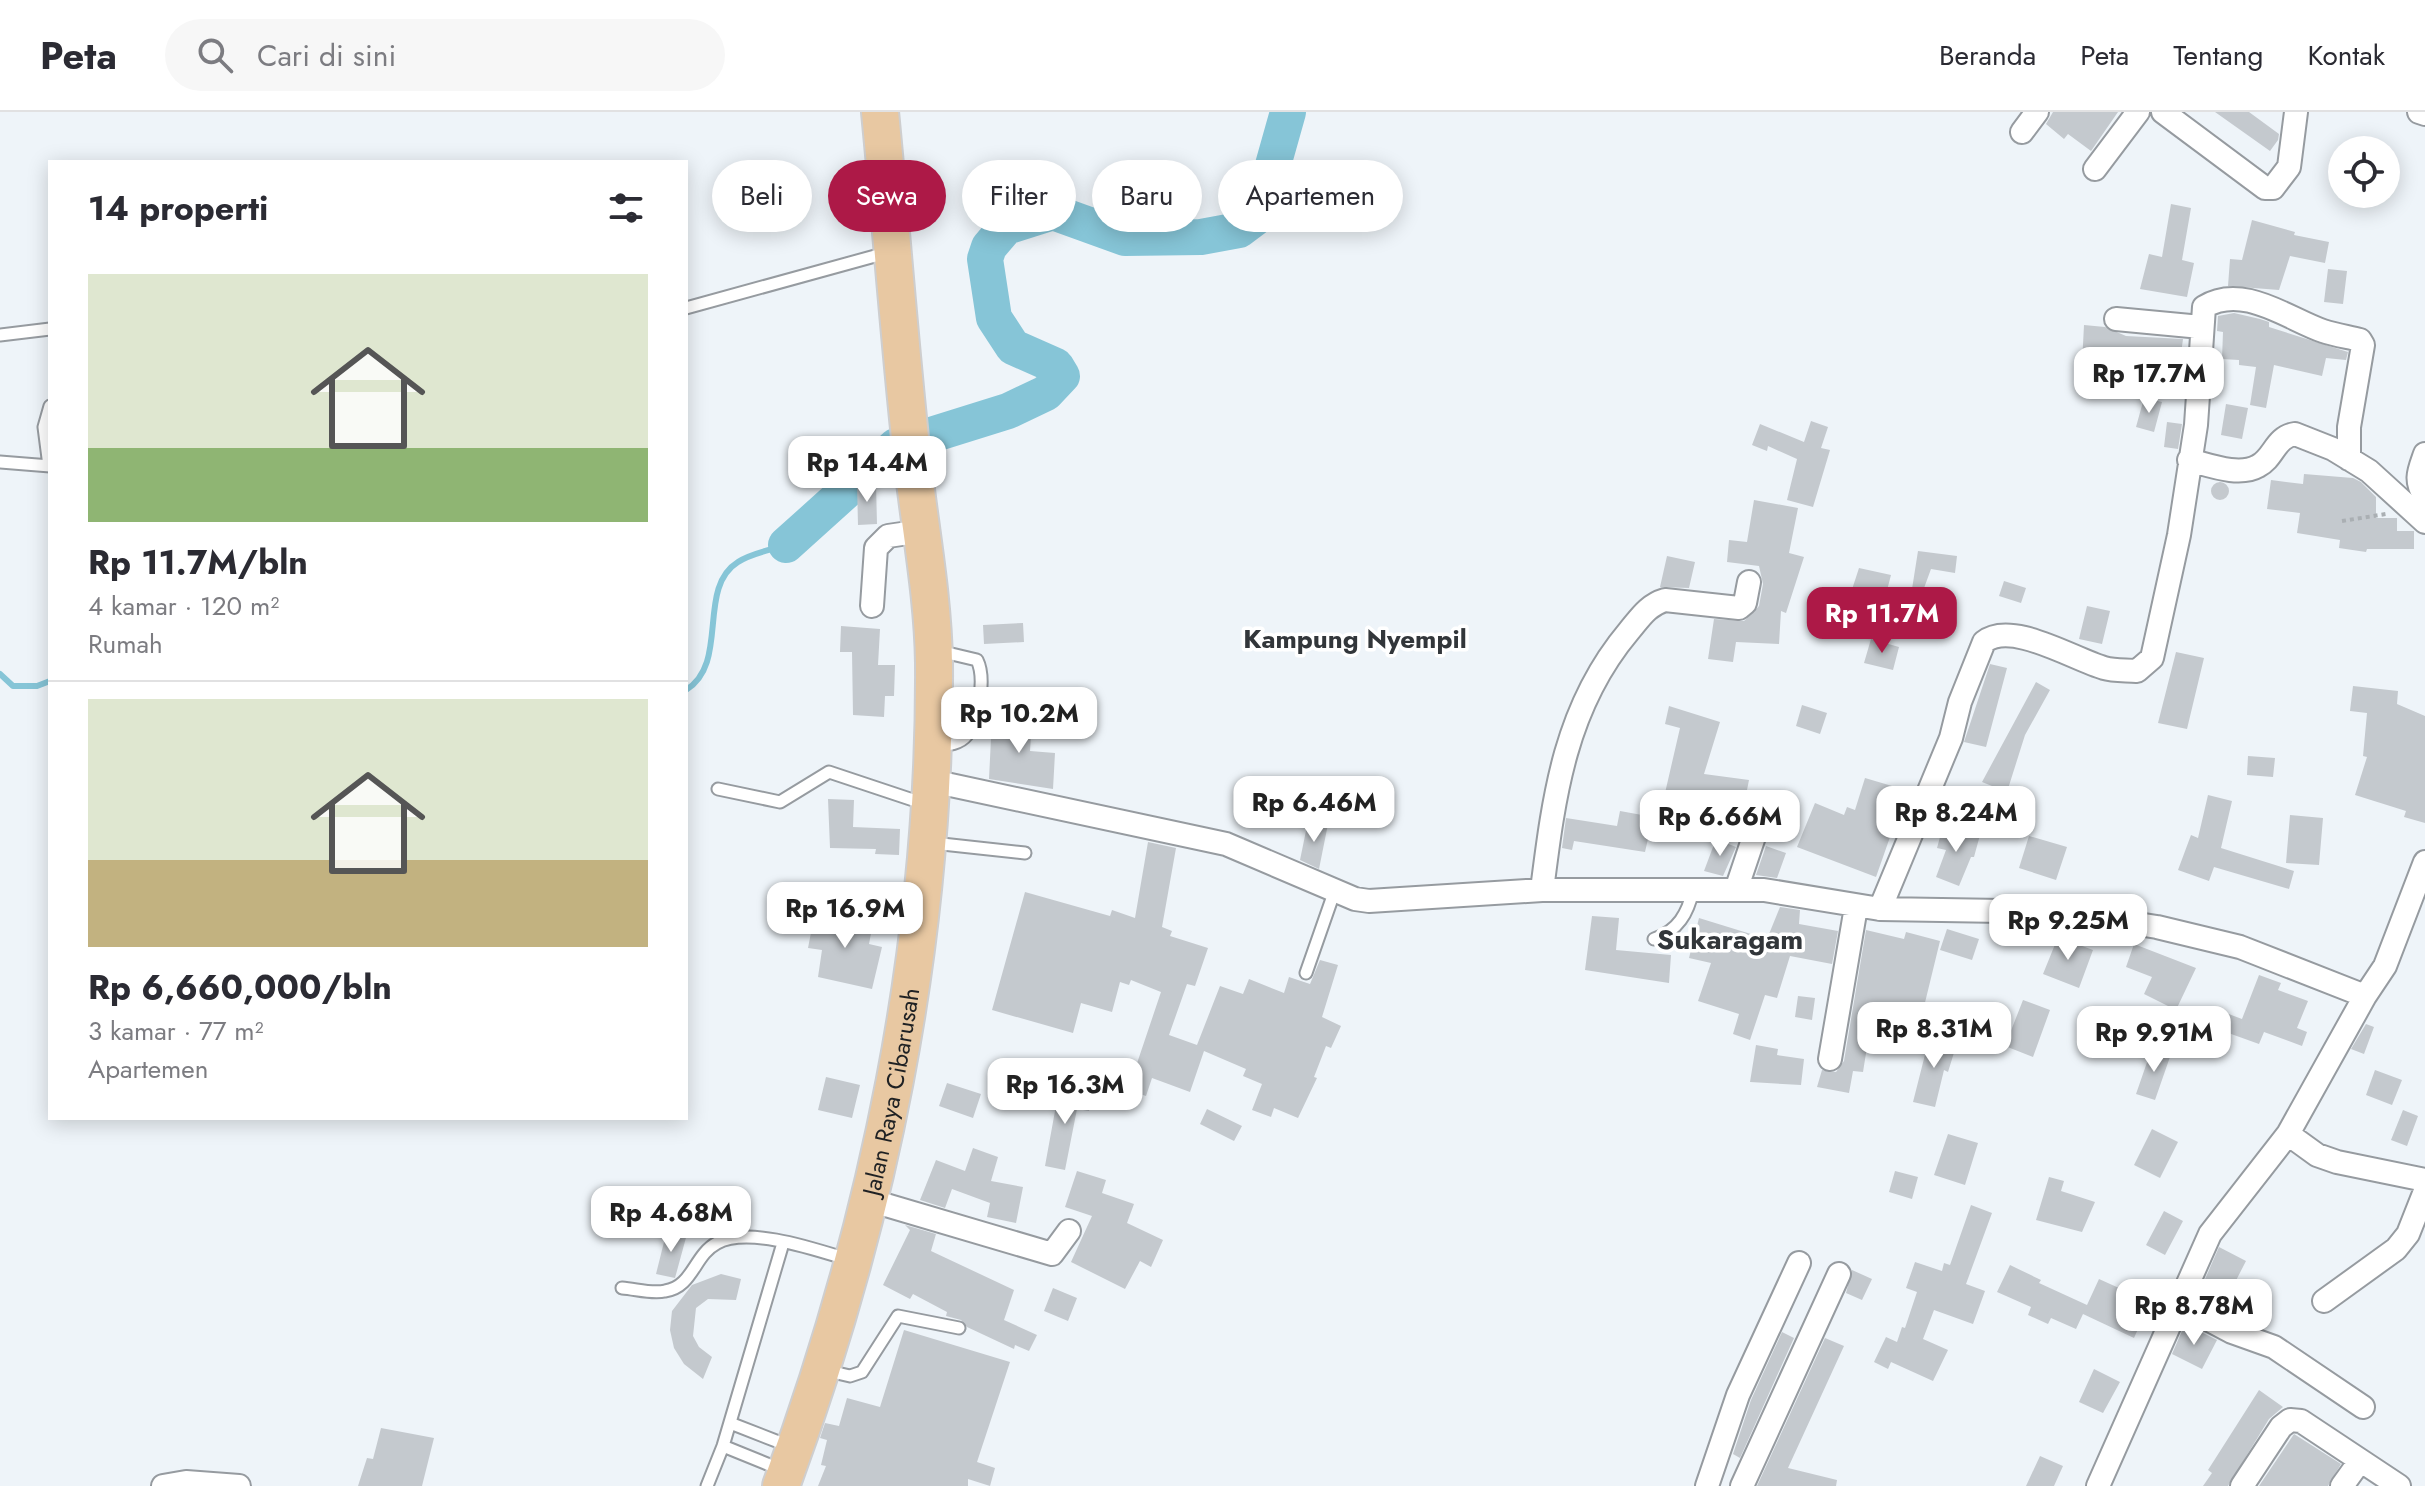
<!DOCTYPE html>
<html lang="id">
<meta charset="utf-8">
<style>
:root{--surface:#fff;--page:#f7f7f7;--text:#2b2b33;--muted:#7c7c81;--line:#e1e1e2;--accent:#ad1947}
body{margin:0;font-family:Jost,sans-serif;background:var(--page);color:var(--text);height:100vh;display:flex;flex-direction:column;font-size:30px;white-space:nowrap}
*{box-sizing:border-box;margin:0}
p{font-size:26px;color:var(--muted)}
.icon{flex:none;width:44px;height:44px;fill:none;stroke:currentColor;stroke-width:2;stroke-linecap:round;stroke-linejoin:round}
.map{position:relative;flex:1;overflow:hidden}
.details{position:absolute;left:48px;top:48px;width:640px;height:960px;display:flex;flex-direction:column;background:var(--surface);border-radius:0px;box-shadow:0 4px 20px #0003}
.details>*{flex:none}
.guide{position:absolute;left:712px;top:48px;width:760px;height:72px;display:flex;gap:16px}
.buttons{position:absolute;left:2328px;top:24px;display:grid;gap:16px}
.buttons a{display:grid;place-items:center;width:72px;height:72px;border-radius:50%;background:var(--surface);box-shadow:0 4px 20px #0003;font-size:40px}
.price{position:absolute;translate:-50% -68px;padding:0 18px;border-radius:16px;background:#fff;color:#222;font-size:26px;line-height:52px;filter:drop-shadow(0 2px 4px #0008)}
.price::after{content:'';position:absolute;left:50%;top:48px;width:24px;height:18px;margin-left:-12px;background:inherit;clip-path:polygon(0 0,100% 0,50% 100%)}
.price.on{background:var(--accent);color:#fff}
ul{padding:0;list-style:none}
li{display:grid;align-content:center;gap:16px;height:424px;padding:0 40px}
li+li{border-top:2px solid var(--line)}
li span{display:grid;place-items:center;height:248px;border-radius:0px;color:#555}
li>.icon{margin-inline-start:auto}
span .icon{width:144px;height:144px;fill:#fffc;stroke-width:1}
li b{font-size:34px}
h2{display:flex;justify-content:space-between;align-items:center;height:96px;padding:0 40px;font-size:34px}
.tag{padding:0 28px;border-radius:36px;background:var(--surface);box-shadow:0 4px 20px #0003;font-size:28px;line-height:72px}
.tag.on{background:var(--accent);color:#fff}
header{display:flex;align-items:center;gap:48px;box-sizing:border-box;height:112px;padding:0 40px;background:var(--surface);border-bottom:2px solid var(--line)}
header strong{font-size:38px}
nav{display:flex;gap:44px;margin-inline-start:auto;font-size:28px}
.search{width:560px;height:72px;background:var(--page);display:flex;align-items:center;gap:20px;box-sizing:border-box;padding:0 28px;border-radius:44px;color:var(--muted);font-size:30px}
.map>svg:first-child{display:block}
</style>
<header>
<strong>Peta</strong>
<div class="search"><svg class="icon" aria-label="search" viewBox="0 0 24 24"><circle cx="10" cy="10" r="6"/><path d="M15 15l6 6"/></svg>Cari di sini</div>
<nav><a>Beranda</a><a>Peta</a><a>Tentang</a><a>Kontak</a></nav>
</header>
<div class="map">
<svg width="2425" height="1374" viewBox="0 0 2425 1374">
<rect width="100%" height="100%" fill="#eef4f9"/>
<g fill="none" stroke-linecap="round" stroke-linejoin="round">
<path stroke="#86c5d7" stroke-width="6" d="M 0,562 L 13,574 L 37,574 L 50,569
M 686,578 C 730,551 696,476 738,450 C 751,441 771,438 786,433"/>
<path stroke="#86c5d7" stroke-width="36" d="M 786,433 L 896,334 L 1008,299 L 1046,281 L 1062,264 L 1056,254 L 1013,235 L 994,206 L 985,147 L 989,135 L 1006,115 L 1053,100 L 1125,126 L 1201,125 L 1239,118 L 1259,103 L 1288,0"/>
</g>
<path fill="#c4c9ce" d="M 2053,0 L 2118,0 L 2091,39 L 2068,22 L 2064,27 L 2046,12 Z
M 2215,0 L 2249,0 L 2279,22 L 2278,28 L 2270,39 Z
M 2171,92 L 2191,96 L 2182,148 L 2194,151 L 2187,185 L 2140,177 L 2149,142 L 2162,145 Z
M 2252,108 L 2295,120 L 2294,123 L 2329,130 L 2325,151 L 2290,144 L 2279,178 L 2228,174 L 2230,147 L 2242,148 Z
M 2328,157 L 2347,159 L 2343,192 L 2324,190 Z
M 2234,201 L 2260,207 L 2269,210 L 2269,215 L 2348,240 L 2346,248 L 2326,246 L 2322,264 L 2274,253 L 2266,296 L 2250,293 L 2256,255 L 2239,253 L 2239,248 L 2222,247 L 2223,220 L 2217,219 L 2218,204 Z
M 2084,213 L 2105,215 L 2126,224 L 2183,227 L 2178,264 L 2157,261 L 2158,252 L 2125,250 L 2125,257 L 2082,252 Z
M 2144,286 L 2162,290 L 2154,320 L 2136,315 Z
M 2226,292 L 2248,296 L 2242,327 L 2221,323 Z
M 1811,309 L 1828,315 L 1821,336 L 1830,338 L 1813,395 L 1787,388 L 1797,347 L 1768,334 L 1767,339 L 1752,333 L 1760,312 L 1804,330 Z
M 2167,310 L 2182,312 L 2178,337 L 2164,335 Z
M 2304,362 L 2353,366 L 2361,370 L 2376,385 L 2376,406 L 2397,406 L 2397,419 L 2414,419 L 2414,437 L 2367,437 L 2366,440 L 2339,436 L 2340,428 L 2297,421 L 2300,401 L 2267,397 L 2271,368 L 2303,372 Z
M2211 379a9 9 0 1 1 18 0a9 9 0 1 1-18 0Z
M 857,372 L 876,372 L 877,412 L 858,413 Z
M 1754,388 L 1798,396 L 1789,441 L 1804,445 L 1786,501 L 1781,499 L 1779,532 L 1736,530 L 1733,550 L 1708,547 L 1714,507 L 1744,509 L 1759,494 L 1763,472 L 1759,454 L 1727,450 L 1729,428 L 1747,430 Z
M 1918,439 L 1957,444 L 1955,461 L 1931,457 L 1916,498 L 1909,496 Z
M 1667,444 L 1695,450 L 1689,476 L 1660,475 Z
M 1859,456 L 1891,463 L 1885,486 L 1880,485 L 1869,514 L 1843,505 Z
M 2004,469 L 2026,476 L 2021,491 L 1999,484 Z
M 2087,494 L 2110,499 L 2102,532 L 2079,527 Z
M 1023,511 L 1024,530 L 984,532 L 983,513 Z
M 841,514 L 880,517 L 878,553 L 895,553 L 894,584 L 885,584 L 884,605 L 853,603 L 852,540 L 840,540 Z
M 1871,527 L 1899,535 L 1893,558 L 1864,551 Z
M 2176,540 L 2204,546 L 2187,617 L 2158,611 Z
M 1990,552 L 2007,556 L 1986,635 L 1964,630 Z
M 2036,570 L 2050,578 L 2025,623 L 2007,680 L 1982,670 Z
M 2353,574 L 2398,579 L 2397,592 L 2425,604 L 2425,711 L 2404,705 L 2406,699 L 2355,683 L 2367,645 L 2363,644 L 2367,601 L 2350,599 Z
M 1802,593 L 1827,601 L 1820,622 L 1796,614 Z
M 1669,594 L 1720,610 L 1704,662 L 1749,668 L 1746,683 L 1737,682 L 1730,711 L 1662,694 L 1680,616 L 1665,612 Z
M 992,606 L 1032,608 L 1030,639 L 1055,641 L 1053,677 L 989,667 Z
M 2248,644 L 2275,646 L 2273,665 L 2247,663 Z
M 1865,666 L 1892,674 L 1882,704 L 1896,708 L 1876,765 L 1797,735 L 1815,691 L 1844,703 L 1847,695 L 1855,698 Z
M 2208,683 L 2232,689 L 2221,736 L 2294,759 L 2289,777 L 2214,755 L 2209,769 L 2178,758 L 2191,723 L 2198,726 Z
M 828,687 L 854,688 L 853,715 L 900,717 L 899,743 L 875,742 L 876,737 L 830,736 Z
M 1620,699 L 1653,705 L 1645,740 L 1574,729 L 1572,738 L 1562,736 L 1566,706 L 1617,714 Z
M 2290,703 L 2323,706 L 2319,753 L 2286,751 Z
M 1308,709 L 1328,712 L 1319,757 L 1300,748 Z
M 1943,714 L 1980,723 L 1974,745 L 1971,745 L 1959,774 L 1936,765 L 1946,738 L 1937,736 Z
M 2029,724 L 2067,735 L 2056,768 L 2019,756 Z
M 1716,727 L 1736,735 L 1723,764 L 1704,759 Z
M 1148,730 L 1176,736 L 1162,815 L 1172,819 L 1170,824 L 1208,836 L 1195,874 L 1187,872 L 1169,923 L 1197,933 L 1220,874 L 1243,882 L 1249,867 L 1284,881 L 1289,865 L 1310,872 L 1320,848 L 1338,853 L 1322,905 L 1341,914 L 1331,936 L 1326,934 L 1314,965 L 1317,966 L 1298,1006 L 1274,996 L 1271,1005 L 1252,998 L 1262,972 L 1243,964 L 1246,957 L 1204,939 L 1190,980 L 1152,966 L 1146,984 L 1128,978 L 1161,880 L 1131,868 L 1129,873 L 1120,870 L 1112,900 L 1081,891 L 1073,921 L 992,898 L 1025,780 L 1110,804 L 1112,798 L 1135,806 Z
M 1766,734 L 1786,741 L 1777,766 L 1756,763 Z
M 1780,795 L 1800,798 L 1799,812 L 1838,819 L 1832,852 L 1790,844 L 1777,886 L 1765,883 L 1750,928 L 1733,922 L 1739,902 L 1698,889 L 1711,851 L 1689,846 L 1699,806 L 1767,827 Z
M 815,800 L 873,811 L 869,832 L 882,835 L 872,877 L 818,865 L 822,838 L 808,836 Z
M 1592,804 L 1619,806 L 1616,838 L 1671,843 L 1669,871 L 1585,858 Z
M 1947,817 L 1979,827 L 1972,848 L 1940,838 Z
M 1866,818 L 1904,827 L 1906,820 L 1940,829 L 1921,907 L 1877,893 L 1875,898 L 1868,896 L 1862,934 L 1867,935 L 1863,960 L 1853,959 L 1849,981 L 1817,975 L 1822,958 L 1836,960 L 1844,949 Z
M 2058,825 L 2093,838 L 2079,876 L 2043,862 Z
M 2134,832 L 2196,856 L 2176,898 L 2144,882 L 2152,865 L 2126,855 Z
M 2259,863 L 2281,871 L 2278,878 L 2308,889 L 2297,916 L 2307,920 L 2302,934 L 2264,920 L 2259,932 L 2220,918 L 2226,901 L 2242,907 Z
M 1798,884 L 1815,886 L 1812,908 L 1795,905 Z
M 2023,888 L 2050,898 L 2033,945 L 2005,934 Z
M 2366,912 L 2374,915 L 2364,942 L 2351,937 Z
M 1930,923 L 1957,931 L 1948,960 L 1944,958 L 1935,995 L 1913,990 Z
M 1756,933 L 1778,937 L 1777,943 L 1804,947 L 1801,973 L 1750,970 Z
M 2152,936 L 2171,942 L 2155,988 L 2136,982 Z
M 2375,958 L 2402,968 L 2392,993 L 2366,983 Z
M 826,965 L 860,973 L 852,1006 L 818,998 Z
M 947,971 L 981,982 L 973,1006 L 939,994 Z
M 1059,977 L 1092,984 L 1089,999 L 1077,997 L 1065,1058 L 1045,1054 Z
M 1207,997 L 1242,1014 L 1234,1029 L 1200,1012 Z
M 2403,998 L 2418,1004 L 2407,1034 L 2391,1028 Z
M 2152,1017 L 2178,1030 L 2160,1066 L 2134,1053 Z
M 1948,1022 L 1978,1031 L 1965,1073 L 1934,1063 Z
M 973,1036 L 998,1045 L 991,1069 L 1023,1075 L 1016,1111 L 987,1105 L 990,1091 L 952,1077 L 945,1096 L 920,1088 L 936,1048 L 965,1059 Z
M 1077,1059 L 1106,1068 L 1102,1081 L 1134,1092 L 1127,1111 L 1163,1128 L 1151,1155 L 1140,1149 L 1125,1177 L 1071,1150 L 1092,1104 L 1065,1095 Z
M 1895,1059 L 1918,1065 L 1912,1087 L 1889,1080 Z
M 2049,1065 L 2064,1069 L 2061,1079 L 2095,1090 L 2082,1120 L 2036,1108 Z
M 1971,1093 L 1992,1101 L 1966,1172 L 1985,1179 L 1973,1212 L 1934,1198 L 1923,1227 L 1948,1238 L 1933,1269 L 1891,1250 L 1888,1257 L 1874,1250 L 1886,1225 L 1897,1230 L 1902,1215 L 1905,1216 L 1917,1180 L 1906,1176 L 1915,1150 L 1942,1159 L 1944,1151 L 1950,1153 Z
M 2164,1099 L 2183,1109 L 2165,1143 L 2146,1133 Z
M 905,1113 L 936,1122 L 931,1139 L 1014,1178 L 1004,1208 L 1037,1223 L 1029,1239 L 1015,1233 L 1014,1237 L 967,1215 L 961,1208 L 946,1204 L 947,1200 L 913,1182 L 910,1187 L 883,1173 L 910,1118 Z
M 667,1118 L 687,1122 L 675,1166 L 656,1162 Z
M 2219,1135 L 2246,1149 L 2227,1186 L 2202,1174 Z
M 2010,1153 L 2041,1168 L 2039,1171 L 2087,1193 L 2099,1167 L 2150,1190 L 2134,1226 L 2083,1202 L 2076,1217 L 2051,1206 L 2048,1212 L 2028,1203 L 2031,1195 L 1997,1180 Z
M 1852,1158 L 1872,1167 L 1862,1188 L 1846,1181 Z
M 721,1162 L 741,1167 L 736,1188 L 708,1187 L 696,1196 L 693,1224 L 699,1235 L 712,1245 L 703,1267 L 684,1252 L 674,1236 L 670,1218 L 672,1199 L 692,1173 Z
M 1053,1176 L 1077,1186 L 1068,1209 L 1044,1199 Z
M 2185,1212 L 2217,1228 L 2202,1257 L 2172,1242 Z
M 904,1218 L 1010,1250 L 977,1350 L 995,1356 L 990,1374 L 968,1367 L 968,1374 L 818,1374 L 826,1354 L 821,1353 L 827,1328 L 820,1326 L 825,1311 L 839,1314 L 847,1286 L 880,1295 Z
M 1782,1220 L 1794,1226 L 1740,1346 L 1733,1342 L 1751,1288 Z
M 1825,1226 L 1844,1234 L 1788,1356 L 1837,1368 L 1836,1374 L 1757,1374 Z
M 2094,1257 L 2120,1270 L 2103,1301 L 2079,1290 Z
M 2259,1278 L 2283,1295 L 2269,1307 L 2228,1374 L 2203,1374 L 2212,1361 L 2208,1358 Z
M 381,1316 L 434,1326 L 422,1374 L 358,1374 L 367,1346 L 373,1347 Z
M 2294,1322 L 2341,1352 L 2328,1374 L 2259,1374 Z
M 2040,1344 L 2063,1354 L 2054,1374 L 2026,1374 Z"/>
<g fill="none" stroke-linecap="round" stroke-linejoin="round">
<defs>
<path id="lane" d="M 686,196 L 886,141
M 0,223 L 50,217
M 0,350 L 50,354
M 49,354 L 44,315 L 50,294
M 937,634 C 948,633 960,632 967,623 C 979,607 986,566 977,548 L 939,539
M 718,677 L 780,690 L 829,660 L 925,692
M 933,731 L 1025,741
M 1654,827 C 1678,819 1688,801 1693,778
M 1306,861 L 1335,778
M 622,1176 C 636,1177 652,1182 665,1179 C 693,1175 694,1143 717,1131 C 749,1114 817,1138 850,1148
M 824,1258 L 850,1264 L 862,1260 L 898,1204 L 959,1216
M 730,1311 L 789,1334
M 723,1334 L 782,1358
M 707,1374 L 723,1334 L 783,1131"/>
<path id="street" d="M 2163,0 L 2265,76 L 2273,76 L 2289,55 L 2296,0
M 2419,0 L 2425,2
M 2022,20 L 2037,0
M 2095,57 L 2138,0
M 2116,207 L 2201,215
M 2425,342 C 2419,359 2414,368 2425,385
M 2189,348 C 2209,353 2239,365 2258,354 C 2274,346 2275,325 2295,322 L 2333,337 L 2369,359 L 2425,410
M 872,494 L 876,436 L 888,424 L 922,419
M 932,669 L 1226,732 L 1355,787 L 1369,789 L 1542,778 L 1764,778 L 1880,797 L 2061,800 L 2157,815 L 2240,835 L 2365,884 L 2385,854 L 2425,750
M 1542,778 C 1554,683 1565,595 1629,519 C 1640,506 1648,493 1665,488 L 1739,496 L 1745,491 L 1749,470
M 1736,778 L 1765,692
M 1880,797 L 1951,626 L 1960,590 L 1984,530 C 2011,508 2073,547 2104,556 C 2114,559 2126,558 2137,559 L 2152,546 L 2179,423 L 2196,313 L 2204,195 C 2243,171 2288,207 2323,219 C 2335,223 2348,225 2360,228 L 2363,233 L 2349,315 L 2349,347
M 1830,947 L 1856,795
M 2288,1022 L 2317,1043 L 2337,1050 L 2425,1068
M 869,1088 L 1052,1142 L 1069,1119
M 2324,1189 L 2396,1137 L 2408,1122 L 2425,1079
M 2181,1193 L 2232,1220 L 2274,1235 L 2363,1295
M 163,1374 L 186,1370 L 239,1374
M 1707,1374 L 1738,1283 L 1799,1151
M 1742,1374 L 1839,1162
M 2098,1374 L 2210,1122 L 2288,1022 L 2365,884
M 2242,1374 L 2281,1315 L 2290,1308 L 2301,1309 L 2399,1374
M 2342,1374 L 2360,1349"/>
<g id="primary">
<path id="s1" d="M 781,1374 C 878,1112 936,832 934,551 C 933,479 918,407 911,335 C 899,224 891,112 880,0"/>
</g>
</defs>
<use href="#lane" stroke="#969ba0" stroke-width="15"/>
<use href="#street" stroke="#969ba0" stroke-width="26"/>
<use href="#primary" stroke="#cececf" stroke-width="40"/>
<path stroke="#aaafb3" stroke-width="4" stroke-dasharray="4 4" stroke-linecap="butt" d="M 2342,409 L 2386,402"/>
<use href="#lane" stroke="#fff" stroke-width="11"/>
<use href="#street" stroke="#fff" stroke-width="22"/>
<use href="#primary" stroke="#e8c8a2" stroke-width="36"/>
</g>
<g text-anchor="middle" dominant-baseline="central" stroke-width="7" stroke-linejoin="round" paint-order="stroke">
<g font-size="24" fill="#1f2123" stroke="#fff">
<text stroke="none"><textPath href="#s1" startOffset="410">Jalan Raya Cibarusah</textPath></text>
</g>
<g font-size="26" font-weight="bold" fill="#32363a" stroke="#fff">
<text x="1355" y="527">Kampung Nyempil</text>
</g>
<g font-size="28" font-weight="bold" fill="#32363a" stroke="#fff">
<text x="1730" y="827">Sukaragam</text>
</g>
</g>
</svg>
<div class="buttons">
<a><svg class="icon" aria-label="locate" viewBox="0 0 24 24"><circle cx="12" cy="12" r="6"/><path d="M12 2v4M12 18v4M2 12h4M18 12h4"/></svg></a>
</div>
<b class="price" style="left:2149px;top:303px">Rp 17.7M</b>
<b class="price" style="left:867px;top:392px">Rp 14.4M</b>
<b class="price on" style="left:1882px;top:543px">Rp 11.7M</b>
<b class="price" style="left:1019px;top:643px">Rp 10.2M</b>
<b class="price" style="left:1314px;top:732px">Rp 6.46M</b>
<b class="price" style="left:1956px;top:742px">Rp 8.24M</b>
<b class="price" style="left:1720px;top:746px">Rp 6.66M</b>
<b class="price" style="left:845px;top:838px">Rp 16.9M</b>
<b class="price" style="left:2068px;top:850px">Rp 9.25M</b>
<b class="price" style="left:1934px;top:958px">Rp 8.31M</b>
<b class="price" style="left:2154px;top:962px">Rp 9.91M</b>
<b class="price" style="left:1065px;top:1014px">Rp 16.3M</b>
<b class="price" style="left:671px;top:1142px">Rp 4.68M</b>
<b class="price" style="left:2194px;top:1235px">Rp 8.78M</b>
<div class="guide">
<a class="tag">Beli</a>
<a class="tag on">Sewa</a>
<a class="tag">Filter</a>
<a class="tag">Baru</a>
<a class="tag">Apartemen</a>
</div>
<section class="details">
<h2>14 properti<svg class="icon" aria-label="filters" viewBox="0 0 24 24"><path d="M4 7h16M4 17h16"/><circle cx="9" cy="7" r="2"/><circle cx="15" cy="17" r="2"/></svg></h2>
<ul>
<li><span style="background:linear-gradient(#dfe7d0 70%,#8fb573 0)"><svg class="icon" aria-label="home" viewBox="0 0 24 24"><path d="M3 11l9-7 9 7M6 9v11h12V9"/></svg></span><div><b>Rp 11.7M/bln</b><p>4 kamar · 120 m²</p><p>Rumah</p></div></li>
<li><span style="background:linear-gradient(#dfe7d0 65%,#c2b280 0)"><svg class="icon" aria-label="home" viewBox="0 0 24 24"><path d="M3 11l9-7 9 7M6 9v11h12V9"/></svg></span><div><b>Rp 6,660,000/bln</b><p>3 kamar · 77 m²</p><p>Apartemen</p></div></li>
</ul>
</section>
</div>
